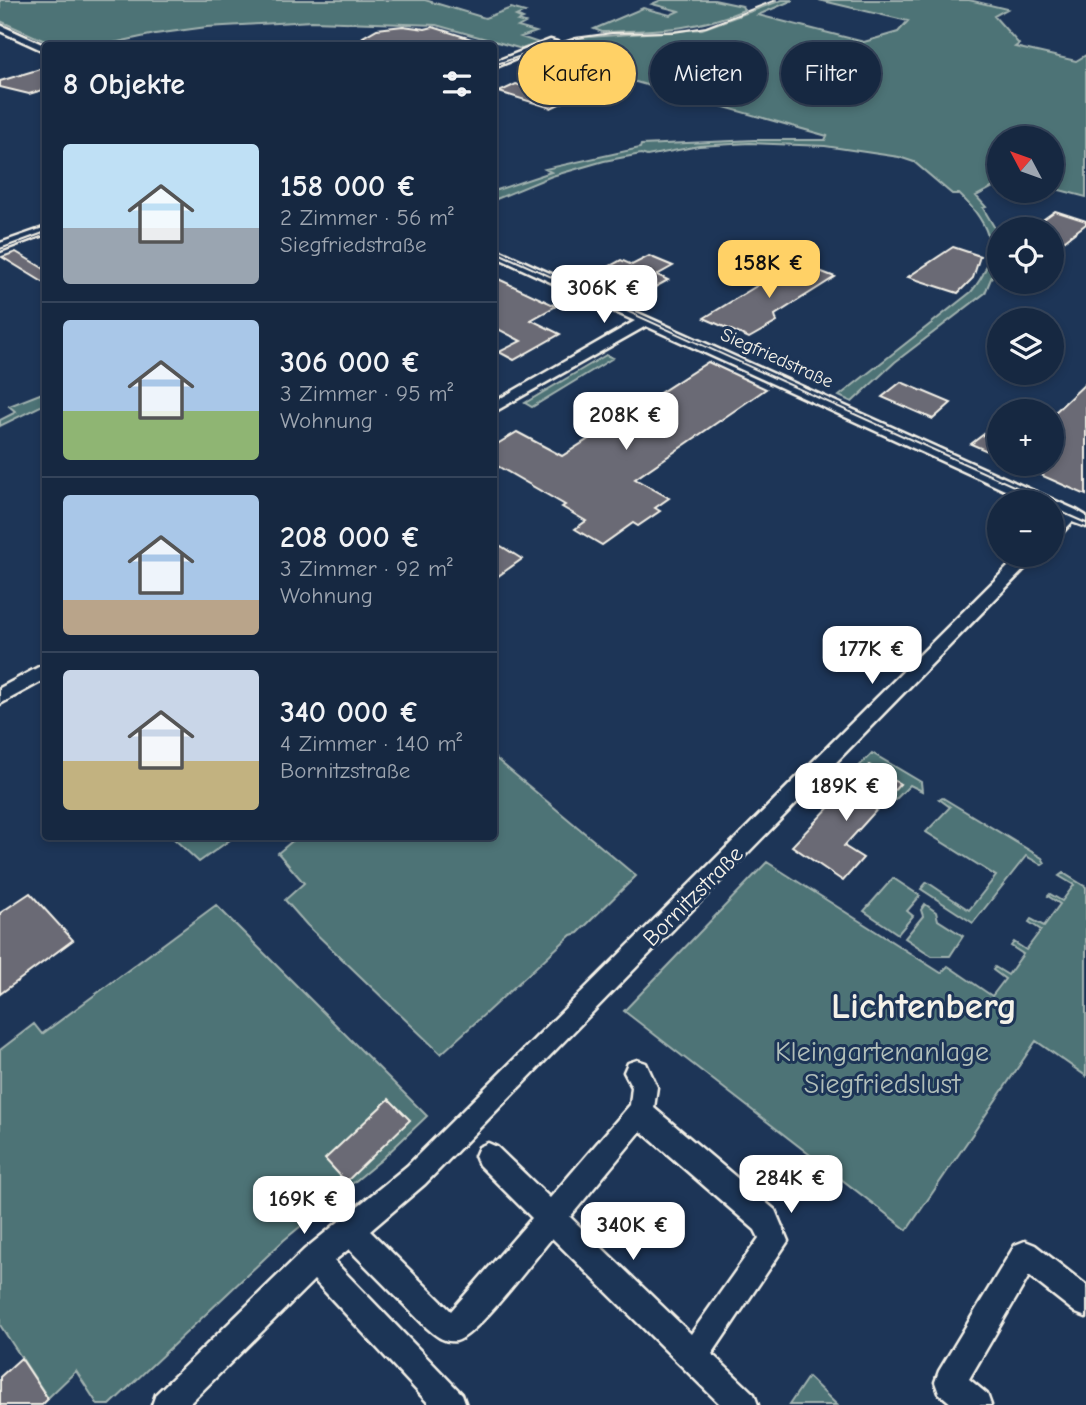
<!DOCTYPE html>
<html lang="de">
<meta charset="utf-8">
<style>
:root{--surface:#162841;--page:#23344c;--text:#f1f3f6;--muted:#9ea6b1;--line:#35445a;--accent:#ffd166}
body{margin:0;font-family:"Comic Neue",sans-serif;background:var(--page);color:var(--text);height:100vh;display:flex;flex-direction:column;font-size:26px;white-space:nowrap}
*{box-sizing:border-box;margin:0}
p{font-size:23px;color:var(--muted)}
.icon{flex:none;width:38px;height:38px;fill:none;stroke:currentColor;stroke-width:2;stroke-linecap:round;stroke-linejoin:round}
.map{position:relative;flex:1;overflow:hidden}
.details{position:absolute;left:42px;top:42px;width:455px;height:798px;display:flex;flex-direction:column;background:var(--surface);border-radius:7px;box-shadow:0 4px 10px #0003,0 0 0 2px var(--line)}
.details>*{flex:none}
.banner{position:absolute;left:518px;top:42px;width:462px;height:63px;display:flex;gap:14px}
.needle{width:46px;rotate:311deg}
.tools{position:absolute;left:987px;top:126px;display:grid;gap:14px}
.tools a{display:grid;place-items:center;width:77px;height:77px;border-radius:50%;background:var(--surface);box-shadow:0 4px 10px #0003,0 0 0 2px var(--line);font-size:35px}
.price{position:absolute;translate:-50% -60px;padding:0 16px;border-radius:14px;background:#fff;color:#222;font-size:23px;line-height:46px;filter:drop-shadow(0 2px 4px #0008)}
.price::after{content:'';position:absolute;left:50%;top:42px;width:21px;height:16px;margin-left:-10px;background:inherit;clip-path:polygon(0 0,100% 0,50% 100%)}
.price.current{background:var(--accent);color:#111}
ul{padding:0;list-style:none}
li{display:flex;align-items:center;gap:21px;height:175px;padding:0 21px}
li+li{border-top:2px solid var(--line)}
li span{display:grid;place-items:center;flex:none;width:196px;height:140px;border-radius:7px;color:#555}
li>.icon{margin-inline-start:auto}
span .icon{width:84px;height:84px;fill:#fffc;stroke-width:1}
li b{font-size:30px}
h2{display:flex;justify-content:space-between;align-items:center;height:84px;padding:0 21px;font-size:30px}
.pill{padding:0 24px;border-radius:32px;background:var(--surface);box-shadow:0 4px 10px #0003,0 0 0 2px var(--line);font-size:24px;line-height:63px}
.pill.current{background:var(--accent);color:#111}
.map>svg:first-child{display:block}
</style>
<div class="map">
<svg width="1086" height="1405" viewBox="0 0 1086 1405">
<rect width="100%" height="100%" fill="#1d3557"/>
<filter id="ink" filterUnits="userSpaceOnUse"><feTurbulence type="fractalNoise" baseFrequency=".0143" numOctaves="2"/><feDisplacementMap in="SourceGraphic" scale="14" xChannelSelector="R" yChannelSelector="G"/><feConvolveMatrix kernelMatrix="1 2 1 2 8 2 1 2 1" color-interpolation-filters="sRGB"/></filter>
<g filter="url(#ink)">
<path fill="#4e7376" stroke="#a1b2af" stroke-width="2" d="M 0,0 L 425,0 L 485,18 L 511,8 L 525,12 L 516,16 L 523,19 L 518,21 L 525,23 L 518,27 L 536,32 L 521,37 L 539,43 L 522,49 L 436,25 L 312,21 L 207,27 L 155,34 L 104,45 L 56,46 L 0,21 Z
M 661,0 L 714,0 L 742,6 L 744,10 C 695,31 654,30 602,32 L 594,29 L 643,8 L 670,15 L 679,11 L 652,4 Z
M 782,0 L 793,0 L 758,15 L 864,42 L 898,32 L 908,21 L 819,0 L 969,0 L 1007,9 L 994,16 L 1019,44 L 1015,47 L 1076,61 L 1086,55 L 1086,197 L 1052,188 L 1052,138 L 999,138 L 999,184 L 976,196 L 986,207 L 983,208 L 996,230 L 999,252 L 999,259 L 985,293 L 895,362 L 852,402 L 839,396 L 971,292 C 1002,255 992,225 959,194 L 952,194 L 914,162 L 899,157 L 825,146 L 750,143 L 699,146 L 647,156 L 641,154 L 604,161 L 552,176 L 494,200 L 494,191 L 551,172 L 545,169 L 640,148 L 641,145 L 755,140 L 825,140 L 827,136 L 537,54 L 558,46 L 598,57 L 615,50 L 575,38 L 702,29 Z
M 606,355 L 613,358 L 532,407 L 525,403 Z
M 45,392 L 45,404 L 0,426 L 0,420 L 16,412 L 9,406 Z
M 872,753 L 921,782 L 922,791 L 910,785 L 893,802 L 887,799 L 900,784 L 869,765 L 843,793 L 836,790 Z
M 494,757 L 636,876 L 578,933 L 571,935 L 441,1054 L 307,925 L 285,900 L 304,883 L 278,853 L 297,837 L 494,836 Z
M 943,798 L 1042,858 L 1045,863 L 1042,865 L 1026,856 L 973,923 L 921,889 L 927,882 L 969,910 L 996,876 L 926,832 L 950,807 L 939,799 Z
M 172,837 L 234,837 L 199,862 Z
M 767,862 L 941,973 L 948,966 L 992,996 L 1005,979 L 993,970 L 995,967 L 1008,975 L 1023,954 L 1011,946 L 1014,942 L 1026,950 L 1041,930 L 1029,922 L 1031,919 L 1044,926 L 1060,904 L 1048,896 L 1050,894 L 1062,901 L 1074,885 L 1059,876 L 1063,873 L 1086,887 L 1086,1076 L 1036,1041 L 907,1230 L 624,1011 Z
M 893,878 L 920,896 L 907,911 L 913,916 L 898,934 L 864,911 Z
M 925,904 L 936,912 L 938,920 L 963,936 L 950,956 L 932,956 L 905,938 L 923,916 L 921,910 Z
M 216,905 L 427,1116 L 381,1160 L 284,1240 L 110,1405 L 98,1405 L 76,1371 L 48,1398 L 0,1325 L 0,1050 L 34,1024 L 42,1034 Z
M 808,1377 L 837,1405 L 789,1405 Z"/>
<path fill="#6b6a74" stroke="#f4f1e8" stroke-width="2" d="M 403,26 L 425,29 L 433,27 L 484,43 L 483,46 L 373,46 L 363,37 L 377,29 Z
M 40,69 L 46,72 L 46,89 L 29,94 L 0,87 L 0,81 Z
M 516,84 L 568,100 L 551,108 L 499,92 Z
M 1055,211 L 1086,221 L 1086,224 L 1052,250 L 1052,229 L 1030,229 Z
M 953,247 L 980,256 L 973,278 L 958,293 L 908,277 Z
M 16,252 L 46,270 L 46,284 L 2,257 Z
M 649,256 L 673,266 L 657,275 L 668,280 L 648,291 L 644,292 L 601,271 L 621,260 L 632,265 Z
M 796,262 L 835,277 L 775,315 L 777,322 L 749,338 L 704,318 Z
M 494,277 L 556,306 L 531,320 L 560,334 L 514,360 L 499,352 L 521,341 L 494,327 Z
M 708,362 L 766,389 L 635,479 L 669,498 L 655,508 L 660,511 L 638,526 L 633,523 L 602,545 L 575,529 L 586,521 L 562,507 L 565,505 L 494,464 L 494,446 L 517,432 L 562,456 Z
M 901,382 L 951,403 L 933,419 L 882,397 Z
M 1086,383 L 1086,495 L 1016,464 L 1052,464 L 1052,415 Z
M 999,419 L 999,456 L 971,444 L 984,434 Z
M 501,546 L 522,559 L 494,579 L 494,551 Z
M 869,765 L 900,784 L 844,846 L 863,858 L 843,881 L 792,846 Z
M 30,893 L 73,940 L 0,994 L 0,913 Z
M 389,1099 L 410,1120 L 346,1182 L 325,1159 Z
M 21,1358 L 48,1399 L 42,1405 L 0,1405 L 0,1377 Z"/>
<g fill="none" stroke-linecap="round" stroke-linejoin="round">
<defs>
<path id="minor" d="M 0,25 L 46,46 L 46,52 L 0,31 Z
M 550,40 L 557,42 L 494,68 L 494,62 Z
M 46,227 L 46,234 L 0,251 L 0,243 Z
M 494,248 L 1076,510 L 1086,516 L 1086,527 L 1072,522 L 1058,537 L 1052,538 L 1052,523 L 1059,516 L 1052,512 L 1052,502 L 1031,502 L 646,326 L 494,412 L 494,402 L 635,321 L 494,256 Z
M 1020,555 L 1038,555 L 425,1184 L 370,1231 L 451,1311 L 532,1218 L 479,1165 L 475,1156 L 479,1147 L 488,1143 L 497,1147 L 550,1198 L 630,1105 L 632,1087 L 624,1072 L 628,1063 L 637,1060 L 646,1063 L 657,1087 L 654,1108 L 775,1210 L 788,1241 L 712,1354 L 754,1394 L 758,1405 L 721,1405 L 552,1238 C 535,1258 477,1336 456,1341 C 444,1343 435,1335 427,1328 L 349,1249 L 334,1261 L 462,1394 L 466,1405 L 430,1405 L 314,1280 L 188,1405 L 152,1405 L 156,1394 L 304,1250 L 407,1166 ZM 641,1131 L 755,1230 L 759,1238 L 691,1334 L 570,1217 Z
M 46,663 L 46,679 L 0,704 L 0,688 Z
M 1025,1241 L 1035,1245 L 1086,1285 L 1086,1317 L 1076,1313 L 1029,1276 L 969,1379 L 987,1394 L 991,1405 L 953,1405 L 939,1393 L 935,1382 L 939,1371 L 1015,1245 Z"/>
</defs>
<use href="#minor" stroke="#f4f1e8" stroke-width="5"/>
<use href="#minor" fill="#1d3557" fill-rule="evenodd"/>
<path stroke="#f4f1e8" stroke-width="2" d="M 494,65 L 575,38 L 612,33 L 674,32 L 706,27 L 776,0
M 0,249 L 46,232
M 494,251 L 1049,502
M 1052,508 L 1086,523"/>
</g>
</g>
<g text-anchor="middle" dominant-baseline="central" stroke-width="6" stroke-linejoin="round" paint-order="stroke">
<g font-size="19" fill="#f4f1e8" stroke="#1d3557">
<text transform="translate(777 358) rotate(24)">Siegfriedstraße</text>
</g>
<g font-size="23" fill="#f4f1e8" stroke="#1d3557">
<text transform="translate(693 896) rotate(-45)">Bornitzstraße</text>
</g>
<g font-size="28" fill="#b2bfba" stroke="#1d3557">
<text x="882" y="1052">Kleingartenanlage<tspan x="882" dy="32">Siegfriedslust</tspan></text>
</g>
<g font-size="37" font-weight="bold" fill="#f4f1e8" stroke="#1d3557">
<text x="924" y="1006">Lichtenberg</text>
</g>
</g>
</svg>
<div class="tools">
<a><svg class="needle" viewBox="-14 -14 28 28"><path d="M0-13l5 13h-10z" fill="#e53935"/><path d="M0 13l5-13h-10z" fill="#9ea6b1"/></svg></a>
<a><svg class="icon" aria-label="locate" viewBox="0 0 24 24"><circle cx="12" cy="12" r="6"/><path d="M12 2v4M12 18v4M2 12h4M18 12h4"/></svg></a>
<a><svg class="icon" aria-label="layers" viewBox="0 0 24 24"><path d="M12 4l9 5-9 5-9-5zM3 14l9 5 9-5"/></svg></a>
<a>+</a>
<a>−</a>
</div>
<b class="price current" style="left:769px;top:300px">158K €</b>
<b class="price" style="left:604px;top:325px">306K €</b>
<b class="price" style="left:626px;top:452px">208K €</b>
<b class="price" style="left:872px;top:686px">177K €</b>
<b class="price" style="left:846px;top:823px">189K €</b>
<b class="price" style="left:791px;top:1215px">284K €</b>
<b class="price" style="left:304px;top:1236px">169K €</b>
<b class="price" style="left:633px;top:1262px">340K €</b>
<div class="banner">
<a class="pill current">Kaufen</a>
<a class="pill">Mieten</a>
<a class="pill">Filter</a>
</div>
<section class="details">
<h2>8 Objekte<svg class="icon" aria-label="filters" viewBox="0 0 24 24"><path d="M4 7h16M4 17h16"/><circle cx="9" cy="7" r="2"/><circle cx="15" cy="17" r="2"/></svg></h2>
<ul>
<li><span style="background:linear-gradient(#bfe0f5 60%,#9aa5b1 0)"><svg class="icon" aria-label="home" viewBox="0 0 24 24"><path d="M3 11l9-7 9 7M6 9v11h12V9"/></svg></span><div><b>158 000 €</b><p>2 Zimmer · 56 m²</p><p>Siegfriedstraße</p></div></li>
<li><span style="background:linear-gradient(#a9c7e8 65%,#8fb573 0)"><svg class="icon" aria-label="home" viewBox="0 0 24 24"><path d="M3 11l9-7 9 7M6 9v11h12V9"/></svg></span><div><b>306 000 €</b><p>3 Zimmer · 95 m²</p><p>Wohnung</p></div></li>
<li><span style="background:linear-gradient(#a9c7e8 75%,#b9a48a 0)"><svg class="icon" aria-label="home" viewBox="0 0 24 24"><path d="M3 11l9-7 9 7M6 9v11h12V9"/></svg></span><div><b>208 000 €</b><p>3 Zimmer · 92 m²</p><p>Wohnung</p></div></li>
<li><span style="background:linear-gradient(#c9d6e8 65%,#c2b280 0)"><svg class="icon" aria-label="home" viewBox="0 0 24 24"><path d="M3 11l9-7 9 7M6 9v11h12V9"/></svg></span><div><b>340 000 €</b><p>4 Zimmer · 140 m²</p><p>Bornitzstraße</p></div></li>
</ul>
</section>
</div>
